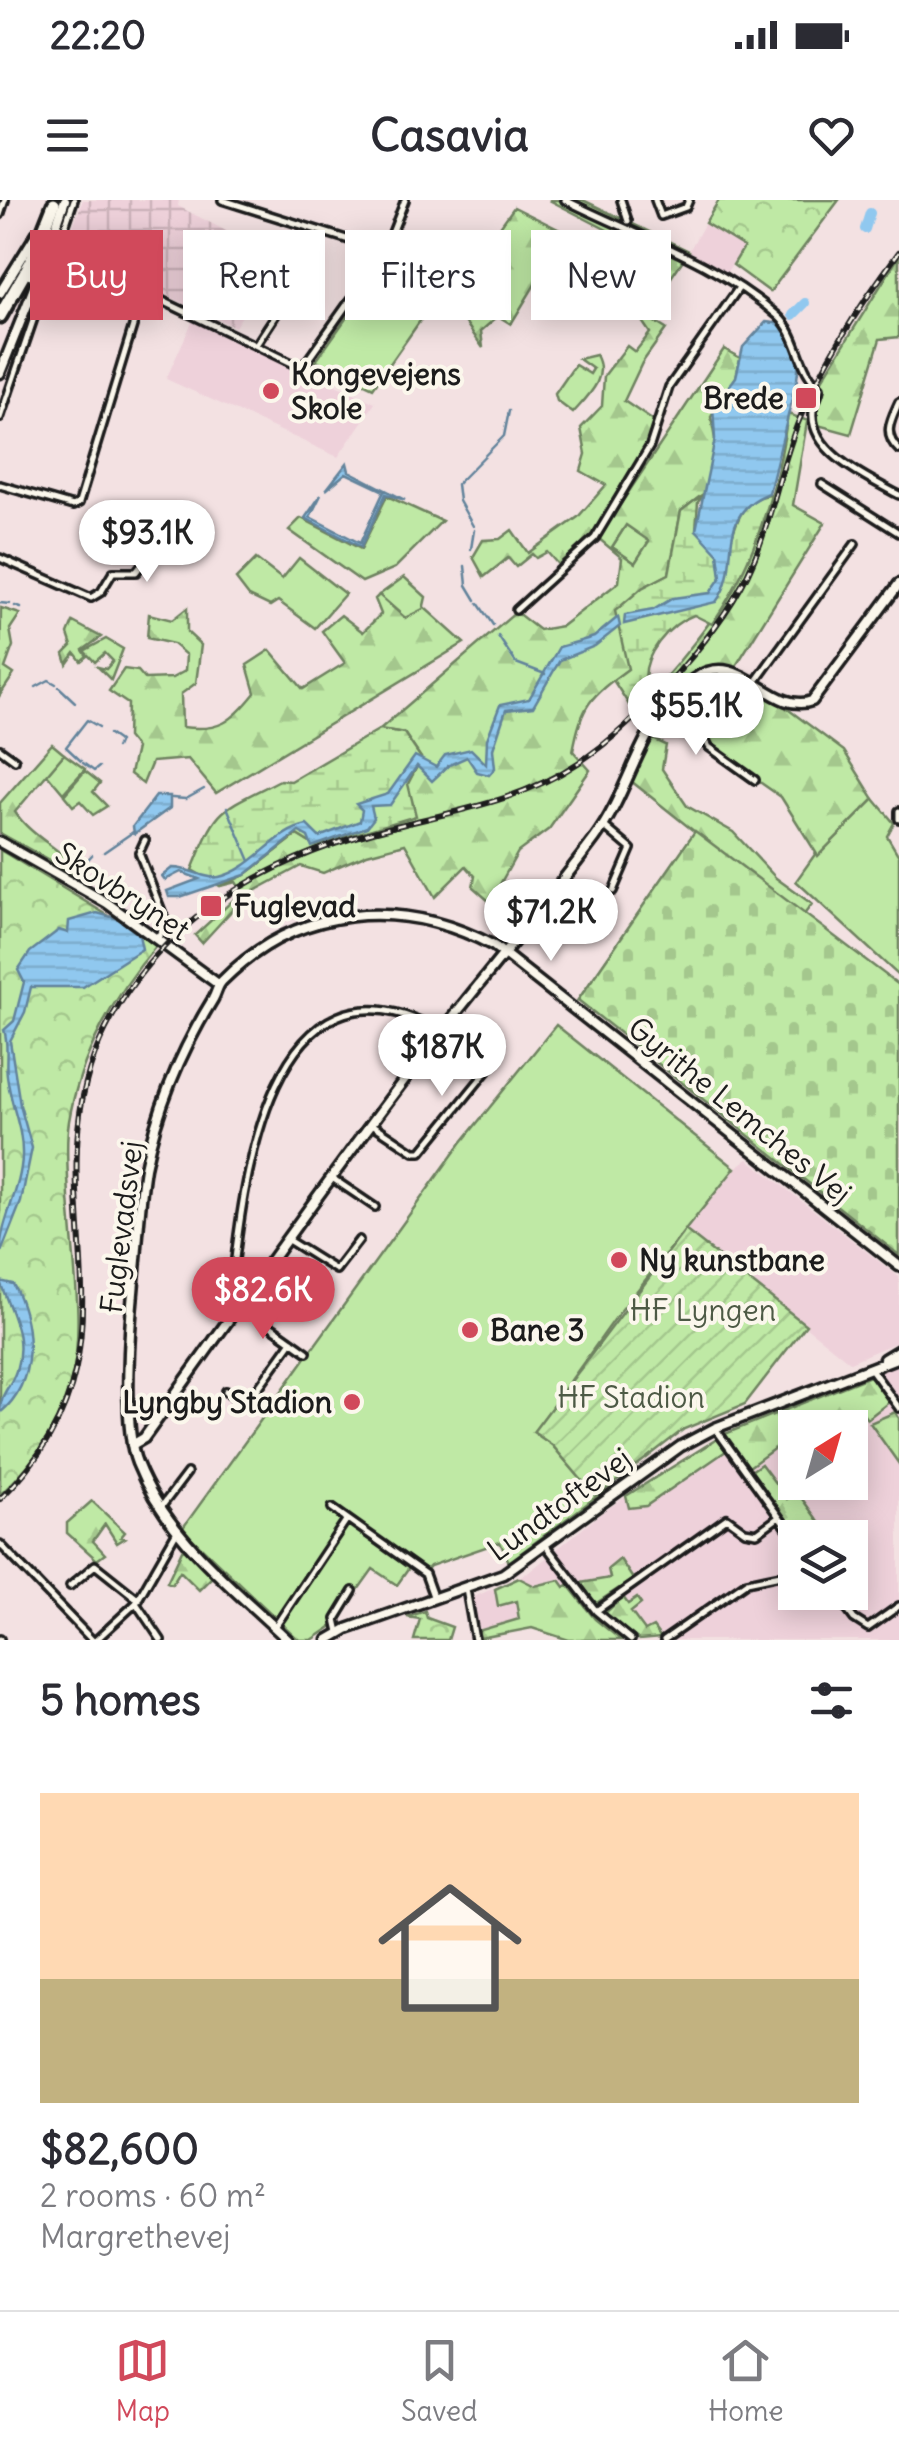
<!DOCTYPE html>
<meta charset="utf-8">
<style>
:root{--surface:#fff;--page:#f7f7f7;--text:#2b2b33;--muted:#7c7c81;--line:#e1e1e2;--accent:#d1495b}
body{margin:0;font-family:Delius,sans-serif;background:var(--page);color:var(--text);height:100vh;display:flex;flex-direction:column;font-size:38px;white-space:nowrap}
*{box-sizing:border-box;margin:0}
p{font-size:32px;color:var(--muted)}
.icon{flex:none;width:55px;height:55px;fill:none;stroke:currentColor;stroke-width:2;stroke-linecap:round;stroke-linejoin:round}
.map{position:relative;height:1440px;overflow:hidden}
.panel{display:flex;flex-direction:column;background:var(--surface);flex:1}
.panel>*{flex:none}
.hud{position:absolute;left:30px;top:30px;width:840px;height:90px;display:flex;gap:20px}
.needle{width:65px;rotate:37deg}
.buttons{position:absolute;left:778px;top:1210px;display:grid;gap:20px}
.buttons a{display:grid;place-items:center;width:90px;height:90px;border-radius:0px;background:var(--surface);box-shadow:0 5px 25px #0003;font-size:50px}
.price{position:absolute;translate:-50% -85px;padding:0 22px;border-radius:35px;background:#fff;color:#222;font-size:32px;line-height:65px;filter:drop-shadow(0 2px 5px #0008)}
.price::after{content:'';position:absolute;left:50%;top:60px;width:30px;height:22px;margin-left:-15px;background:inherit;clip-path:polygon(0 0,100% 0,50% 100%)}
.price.active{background:var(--accent);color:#fff}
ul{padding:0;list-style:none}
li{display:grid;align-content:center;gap:20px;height:530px;padding:0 40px}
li+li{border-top:2px solid var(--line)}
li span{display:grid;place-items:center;height:310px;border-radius:0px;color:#555}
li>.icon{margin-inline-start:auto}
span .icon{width:180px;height:180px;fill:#fffc;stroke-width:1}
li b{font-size:42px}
h2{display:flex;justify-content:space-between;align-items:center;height:120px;padding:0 40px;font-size:42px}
.chip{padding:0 35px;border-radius:0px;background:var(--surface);box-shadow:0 5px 25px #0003;font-size:35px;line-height:90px}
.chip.active{background:var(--accent);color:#fff}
.status{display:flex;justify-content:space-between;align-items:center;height:70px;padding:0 50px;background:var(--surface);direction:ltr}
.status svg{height:28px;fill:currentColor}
header{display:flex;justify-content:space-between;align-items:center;height:130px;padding:0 40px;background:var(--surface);font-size:45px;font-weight:800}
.tabs{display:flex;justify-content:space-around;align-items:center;height:140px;border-top:2px solid var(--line);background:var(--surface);font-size:28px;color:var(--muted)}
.tabs a{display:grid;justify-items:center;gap:5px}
.tabs .active{color:var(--accent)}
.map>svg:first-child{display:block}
</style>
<div class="status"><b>22:20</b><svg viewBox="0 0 49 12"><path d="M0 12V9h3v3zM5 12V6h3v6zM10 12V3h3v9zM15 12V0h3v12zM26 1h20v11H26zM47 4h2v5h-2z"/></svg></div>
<header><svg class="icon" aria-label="menu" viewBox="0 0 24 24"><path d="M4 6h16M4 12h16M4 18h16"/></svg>Casavia<svg class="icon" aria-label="heart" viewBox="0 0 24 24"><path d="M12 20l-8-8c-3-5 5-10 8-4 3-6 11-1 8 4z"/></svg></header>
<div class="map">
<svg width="899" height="1440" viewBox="0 0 899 1440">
<defs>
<pattern id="industrial-grid" width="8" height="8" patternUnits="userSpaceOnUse" patternTransform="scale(2.5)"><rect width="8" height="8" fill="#eed1da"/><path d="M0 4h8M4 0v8" fill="none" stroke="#ccb3ba"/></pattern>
<pattern id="forest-firs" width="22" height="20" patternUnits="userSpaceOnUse" patternTransform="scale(2.5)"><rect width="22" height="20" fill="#bfe9a5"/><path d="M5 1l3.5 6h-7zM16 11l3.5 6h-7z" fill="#a4c78d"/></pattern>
<pattern id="wetland-marsh" width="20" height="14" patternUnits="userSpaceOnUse" patternTransform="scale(2.5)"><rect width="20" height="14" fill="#bfe9a5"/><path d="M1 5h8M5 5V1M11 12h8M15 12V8" fill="none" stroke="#a4c78d"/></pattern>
<pattern id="cemetery-stones" width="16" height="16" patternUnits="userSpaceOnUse" patternTransform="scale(2.5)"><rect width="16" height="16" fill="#bfe9a5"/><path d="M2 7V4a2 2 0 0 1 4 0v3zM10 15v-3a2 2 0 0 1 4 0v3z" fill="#a4c78d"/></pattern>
<pattern id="park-crowns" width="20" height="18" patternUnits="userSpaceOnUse" patternTransform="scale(2.5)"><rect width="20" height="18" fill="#bfe9a5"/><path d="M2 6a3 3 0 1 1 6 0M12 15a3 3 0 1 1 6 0" fill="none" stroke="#a4c78d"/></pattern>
<pattern id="garden-furrows" width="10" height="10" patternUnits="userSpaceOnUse" patternTransform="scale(2.5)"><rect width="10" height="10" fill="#bfe9a5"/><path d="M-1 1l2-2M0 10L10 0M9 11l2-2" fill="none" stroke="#a4c78d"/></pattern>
<pattern id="water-rules" width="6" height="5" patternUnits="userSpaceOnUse" patternTransform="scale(2.5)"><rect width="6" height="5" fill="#90c8ef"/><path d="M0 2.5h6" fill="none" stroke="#7cabcc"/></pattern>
</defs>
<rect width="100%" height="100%" fill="#f3e1e2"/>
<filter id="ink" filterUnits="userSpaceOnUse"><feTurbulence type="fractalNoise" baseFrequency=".01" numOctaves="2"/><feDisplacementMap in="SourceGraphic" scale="20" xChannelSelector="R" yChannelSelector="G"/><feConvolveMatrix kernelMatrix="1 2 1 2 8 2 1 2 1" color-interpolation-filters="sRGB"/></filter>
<g filter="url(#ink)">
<path fill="#eed1da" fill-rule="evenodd" d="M 705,23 L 744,47 L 726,73 L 689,51 Z
M 193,120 L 375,203 L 338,257 L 166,179 Z
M 748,959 L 899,1077 L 899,1141 L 850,1162 L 685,1030 L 735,968 Z
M 899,1164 L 899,1440 L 569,1440 L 533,1428 L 508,1433 L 502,1426 L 478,1431 L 472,1398 L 529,1372 L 603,1312 L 670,1267 L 725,1234 ZM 795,1228 L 850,1228 L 850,1282 L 795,1282 ZM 795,1338 L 850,1338 L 850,1392 L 795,1392 Z"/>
<path fill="url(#industrial-grid)" d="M 83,0 L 179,0 L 178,6 L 278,58 L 235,127 L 70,51 L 66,44 Z"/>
<path fill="#bfe9a5" stroke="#6e8260" stroke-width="2.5" d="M 371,83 L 422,118 L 373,188 L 316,161 Z
M 596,155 C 609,178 588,196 573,213 L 557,201 L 555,194 L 575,165 L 590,174 L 593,169 L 579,159 Z
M 387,296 L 442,321 L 395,368 L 362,382 L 289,330 L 301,318 L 361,349 Z
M 626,325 L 650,341 L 635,363 L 612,347 Z
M 299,358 L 345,394 L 315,428 L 278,401 L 270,406 L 249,396 L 236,379 L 256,359 L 282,379 Z
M 404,377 L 426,397 L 423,410 L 405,418 L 379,395 Z
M 1,408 L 20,414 L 10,429 L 13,446 L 5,468 L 14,474 L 0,495 Z
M 106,439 L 123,449 L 111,480 L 98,467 L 106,469 L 113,461 L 105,453 L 95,462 L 84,451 Z
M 64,554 L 85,569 L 63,593 L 47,574 Z
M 85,571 L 100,583 L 93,592 L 107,606 L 93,615 L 80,601 L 73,606 L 64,595 Z
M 874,599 L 894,623 L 887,636 L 899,656 L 899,776 L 796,681 L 816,653 L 818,655 Z
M 556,825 L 735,968 L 619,1113 L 534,1232 L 552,1245 L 596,1297 L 509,1362 L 500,1342 L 430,1366 L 421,1376 L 409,1368 L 397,1385 L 373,1369 L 358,1390 L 352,1387 L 334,1414 L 334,1425 L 312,1440 L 299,1440 L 182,1329 L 461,943 Z"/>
<path fill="url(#forest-firs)" stroke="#6e8260" stroke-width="2.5" fill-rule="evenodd" d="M 549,0 L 583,0 L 689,51 L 668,82 L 637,67 L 644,49 Z
M 514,7 L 566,33 L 511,124 L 498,116 L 481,131 L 483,148 L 463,119 L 444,105 Z
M 899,56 L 899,137 L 880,139 L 851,234 L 807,222 L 793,305 L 825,323 L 734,469 L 844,551 L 874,599 L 818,656 L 781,597 L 714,550 L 693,506 L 660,484 C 741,390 769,338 788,214 L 808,221 L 823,190 L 820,183 Z
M 637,84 L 661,93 L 647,117 L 666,129 L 642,163 L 624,201 L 655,222 C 640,275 602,330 561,368 L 547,352 L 536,358 L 532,354 L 516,367 L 508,358 L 484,377 L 473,357 L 483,340 L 500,339 L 512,330 L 528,353 L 578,317 L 606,285 L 581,271 L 586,254 L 581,228 L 602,206 L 604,176 L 627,146 L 635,152 L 650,133 L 627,99 Z
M 724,149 L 740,158 L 736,177 L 711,217 L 715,239 L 706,292 L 681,311 L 669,374 L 642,388 L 628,469 C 590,497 582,504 573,551 L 590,570 L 549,629 L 518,652 L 490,702 L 473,687 L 475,676 L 466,666 L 435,697 L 405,644 L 367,654 L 323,673 L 301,666 L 245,696 L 202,743 L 195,735 L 242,692 L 236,682 L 220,686 L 245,675 L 297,635 L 315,646 C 363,629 400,607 421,558 L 404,533 L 380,529 L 516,412 L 539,430 L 562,426 L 619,382 L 622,358 L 598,338 ZM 626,325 L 649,341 L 635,363 L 612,347 Z
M 379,395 L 405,418 L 425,408 L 464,443 L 216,593 L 188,559 L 152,562 L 143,584 L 130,574 L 136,548 L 127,537 L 128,504 L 109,491 L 124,469 L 138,471 L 145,479 L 172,478 L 185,471 L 186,455 L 173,444 L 147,438 L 149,414 L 172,420 L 187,408 L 187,432 L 201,445 L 196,483 L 181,494 L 182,527 C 219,532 232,522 255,493 L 247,465 L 270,450 L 303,489 L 345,463 L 322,431 L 341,415 L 363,432 L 381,414 L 375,399 Z
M 73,422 L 101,437 L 83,450 L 87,456 L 81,461 L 75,453 L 67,464 L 64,454 L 72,446 L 68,434 Z
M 649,537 L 666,545 L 662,569 L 687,606 L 733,632 L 776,678 L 812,704 L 803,716 L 578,800 L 695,632 L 631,581 Z
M 52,544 L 64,554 L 15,612 C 34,641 71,652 80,677 L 0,633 L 0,603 Z
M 870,1176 L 889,1202 L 867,1219 L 862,1213 L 841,1227 L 795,1228 L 795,1259 L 791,1260 L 779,1245 L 749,1267 L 725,1234 Z
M 895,1212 L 899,1218 L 899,1264 L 870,1223 Z
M 717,1239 L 726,1251 L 646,1306 L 629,1308 L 626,1296 Z
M 761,1264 L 787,1299 L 797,1292 L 827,1333 L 800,1337 L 751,1271 Z
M 92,1301 L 125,1332 L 121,1337 L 125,1338 L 117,1343 L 105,1324 L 93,1341 L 105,1354 L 97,1360 L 67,1333 L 67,1323 Z
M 183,1348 L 213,1376 L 199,1390 L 180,1371 L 172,1384 L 167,1382 Z
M 620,1359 L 633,1379 L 595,1404 L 581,1383 L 610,1378 L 608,1369 Z
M 519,1378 L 535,1386 L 560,1380 L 565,1387 L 568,1385 L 595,1419 L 621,1440 L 569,1440 L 532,1428 L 480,1438 L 478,1431 L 519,1419 L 516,1401 L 498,1406 L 495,1389 Z
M 623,1397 L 628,1404 L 637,1398 L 641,1404 L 631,1412 L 645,1431 L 653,1427 L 661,1438 L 639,1440 L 604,1414 Z"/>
<path fill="url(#wetland-marsh)" stroke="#6e8260" stroke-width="2.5" d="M 706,292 L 698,302 L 696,330 L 711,342 L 731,341 C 737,318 745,297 771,295 C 757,343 741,383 712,424 L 694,415 C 669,424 641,456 646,483 L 652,489 L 633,511 L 613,480 L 628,469 L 615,411 L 642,388 L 669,374 L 681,311 Z
M 380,529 L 404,533 L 421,558 L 408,584 L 416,616 L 315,646 L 297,635 L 245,675 L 220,686 L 192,670 C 218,605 219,611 280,580 L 291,581 Z"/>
<path fill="url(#cemetery-stones)" stroke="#6e8260" stroke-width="2.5" d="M 695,631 L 899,785 L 899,1055 L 578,800 Z"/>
<path fill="url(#park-crowns)" stroke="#6e8260" stroke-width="2.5" d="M 719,0 L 839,0 L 770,92 L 733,65 L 744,47 L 705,23 Z
M 0,650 L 157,745 C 115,794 80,855 69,921 C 65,945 68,973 69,997 C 77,1121 102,1198 0,1295 Z
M 425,1411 L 427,1418 L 452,1427 L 448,1440 L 414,1440 L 420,1419 L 407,1417 Z"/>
<path fill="url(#garden-furrows)" stroke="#6e8260" stroke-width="2.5" d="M 685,1030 L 806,1125 L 745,1204 L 684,1229 L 596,1297 L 552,1245 L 533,1232 Z"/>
<path fill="url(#water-rules)" stroke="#62839b" stroke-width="2.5" d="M 766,122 L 783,124 L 799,163 L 797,179 L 769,293 C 711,316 745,364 716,402 L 624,424 L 625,415 L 653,410 L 673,398 L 710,393 L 721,377 L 718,354 L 696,330 L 715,239 L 713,207 L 736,177 L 743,147 Z
M 347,263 L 349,271 L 405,300 L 386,294 L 361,347 L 305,318 L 321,295 L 310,317 L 360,343 L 384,291 L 346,273 L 326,290 Z
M 618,417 L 620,426 L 595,446 L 560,460 L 533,507 L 506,510 L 493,549 L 495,568 L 489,575 L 477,572 L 467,557 L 449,565 L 432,581 L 417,566 L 390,605 L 371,606 L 374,618 L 367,627 L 312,647 L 308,637 L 299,632 L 245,675 L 180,697 L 169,697 L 167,691 L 199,679 L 181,672 L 165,680 L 162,676 L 172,668 C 188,667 205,680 219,677 C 254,669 274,631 307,625 L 319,637 L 360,621 L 362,610 L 356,604 L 388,594 L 415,556 L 436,567 L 445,555 L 471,549 L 486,564 L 487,539 L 500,505 L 529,499 L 559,447 L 594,437 Z
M 156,596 L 170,596 L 170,608 L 134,634 L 133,626 Z
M 97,713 L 119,719 L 139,735 L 142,749 L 83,787 L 31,787 L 25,812 L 10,841 L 20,905 L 32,948 L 21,1002 L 0,1055 C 0,1020 21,991 22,956 C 23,928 11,908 7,876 C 5,862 9,843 4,830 L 14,821 L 24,782 L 18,770 L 30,752 L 59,730 L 68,733 L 69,721 Z
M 0,1081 L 13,1084 C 34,1124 38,1182 0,1213 C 0,1192 10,1189 16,1171 C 27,1135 10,1113 0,1081 Z"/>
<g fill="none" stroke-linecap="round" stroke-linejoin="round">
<path stroke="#62839b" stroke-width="2.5" d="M 473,326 L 459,301 L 457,284 L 504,236 L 509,211
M 471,349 L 474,330
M 465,366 L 467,385 L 476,400
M 0,403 L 10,404
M 478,403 L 493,425
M 15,406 L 21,408
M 498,436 L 516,463 L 545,474
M 36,487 L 49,480 L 56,484
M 59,487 L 75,502
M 109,534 L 119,541 L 116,548
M 81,561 L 66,547 L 87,520 L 99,527
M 83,563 L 94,571 L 99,567
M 172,598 L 186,599 L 204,589
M 227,607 L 250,661
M 104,652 L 133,632
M 77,671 L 92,655"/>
<path stroke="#90c8ef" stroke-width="10" d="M 865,29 L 870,13
M 793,115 L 805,103"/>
<defs>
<path id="street" d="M 222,0 L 378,49
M 565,0 C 637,36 717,62 778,116 C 800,136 797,169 820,188 C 819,196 814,203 813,211 C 809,253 870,279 899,295
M 621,0 L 628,21
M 655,0 L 661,16 L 686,7 L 689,0
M 0,15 L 5,0
M 57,50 L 302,168 L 385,51 L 405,0
M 385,51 L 427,80 L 445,55
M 256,145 L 297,82
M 899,202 C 891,220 882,234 899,250
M 0,218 L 74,0
M 822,284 L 899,333
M 0,285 L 73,306 L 79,303 L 143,93
M 0,358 L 91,398 L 101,392 L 113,372 L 136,372 L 159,343
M 516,410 L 595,338 L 650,246 L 669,187 L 738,89
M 756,481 L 855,344
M 681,491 L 709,547 L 755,580
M 0,549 L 15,560
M 899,611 L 899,619
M 604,626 L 631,649 L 613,691
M 145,640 L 139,653 L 166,722 L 158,738
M 372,924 L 414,952 L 421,952 L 490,867 L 489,857 L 447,826
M 332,978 L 375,1007
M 288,1040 L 336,1070 L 359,1040
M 241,1105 L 307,1152
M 237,1109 L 231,1096 C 242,986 269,734 442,832
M 871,1169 L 899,1208
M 226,1191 L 246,1205 L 292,1141
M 715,1228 L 795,1339
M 162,1306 L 187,1273
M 332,1308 L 425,1374 L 434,1399
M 0,1344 L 92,1440
M 547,1347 L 596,1411 L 631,1440
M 70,1386 L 95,1365 L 139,1400
M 466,1389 L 475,1440
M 834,1392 L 854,1419 L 868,1428 L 899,1406
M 136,1403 L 161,1440
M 596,1411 L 727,1318 L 745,1331 L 757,1333 L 779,1317
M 275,1427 L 347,1319
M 339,1432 L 336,1419 L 353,1391
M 0,1439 L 0,1440
M 96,1440 L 136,1403 L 176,1333
M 664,1440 L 747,1382 L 795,1372"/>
<path id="secondary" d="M 47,52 L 65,0
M 0,93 L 37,33
M 0,173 L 41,70
M 0,642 L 107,703 L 218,784
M 884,1159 L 899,1150
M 132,1245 L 144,1238 C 231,1117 317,994 407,876 C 468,795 535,719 595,638 C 633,587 639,519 694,479 C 740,446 771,516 812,501 L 899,384
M 288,1440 C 232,1386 166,1337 137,1263 C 122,1226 130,1123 134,1081 C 138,1044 139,1005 145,968 C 157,908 181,851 213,799 C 217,792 217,786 222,781 C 298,704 401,697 494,746 L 899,1066
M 328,1440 L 347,1429 L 503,1374 L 681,1246 L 715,1228 L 899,1157"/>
<path id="highway" d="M 33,75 L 48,48
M 0,116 L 31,62 L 54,4"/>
</defs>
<use href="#street" stroke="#1c1c1c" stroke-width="12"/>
<use href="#secondary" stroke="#1c1c1c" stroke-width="15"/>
<use href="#highway" stroke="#1c1c1c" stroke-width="19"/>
<use href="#street" stroke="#fbf7ec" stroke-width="5"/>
<use href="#secondary" stroke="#fbf7ec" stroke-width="8"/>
<use href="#highway" stroke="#fbf7ec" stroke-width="11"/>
<defs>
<path id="rail" d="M 0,1299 C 162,1143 17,987 112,817 C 172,709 281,654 396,626 C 461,610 522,600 578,563 C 638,524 726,428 753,362 C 773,316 780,265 800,218 C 824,161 862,102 899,52"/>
</defs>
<use href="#rail" stroke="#1c1c1c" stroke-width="6"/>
<use href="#rail" stroke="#fbf7ec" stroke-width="2.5" stroke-dasharray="8" stroke-linecap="butt"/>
</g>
</g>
<g fill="#d1495b" stroke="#fbf7ec" stroke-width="4">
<circle cx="271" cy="191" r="10"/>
<rect x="794" y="186" width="24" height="24" rx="5"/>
<rect x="199" y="694" width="24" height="24" rx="5"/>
<circle cx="619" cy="1060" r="10"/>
<circle cx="470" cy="1130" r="10"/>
<circle cx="352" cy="1202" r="10"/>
</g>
<g text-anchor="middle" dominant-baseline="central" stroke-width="8" stroke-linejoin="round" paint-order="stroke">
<g font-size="30" font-weight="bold" fill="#1c1c1c" stroke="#fbf7ec" text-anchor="start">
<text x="291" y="174">Kongevejens<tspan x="291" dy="34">Skole</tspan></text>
<text x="784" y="198" text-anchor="end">Brede</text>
<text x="234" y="706">Fuglevad</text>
<text x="639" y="1060">Ny kunstbane</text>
<text x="490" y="1130">Bane 3</text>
<text x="332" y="1202" text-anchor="end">Lyngby Stadion</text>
</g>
<g font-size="30" fill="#1c1c1c" stroke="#fbf7ec">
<text transform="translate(123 691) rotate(33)">Skovbrynet</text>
<text transform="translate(740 910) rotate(39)">Gyrithe Lemches Vej</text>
<text transform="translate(121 1027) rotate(-83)">Fuglevadsvej</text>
<text transform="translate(559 1304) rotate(-36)">Lundtoftevej</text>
</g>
<g font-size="30" fill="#4d5a45" stroke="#fbf7ec">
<text x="703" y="1110">HF Lyngen</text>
<text x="631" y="1197">HF Stadion</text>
</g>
</g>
</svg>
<div class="buttons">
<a><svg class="needle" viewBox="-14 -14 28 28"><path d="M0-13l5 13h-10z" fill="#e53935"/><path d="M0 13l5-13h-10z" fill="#7c7c81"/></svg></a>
<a><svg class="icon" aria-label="layers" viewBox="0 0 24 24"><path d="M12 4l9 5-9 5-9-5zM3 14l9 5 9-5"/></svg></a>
</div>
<b class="price" style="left:147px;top:385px">$93.1K</b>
<b class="price" style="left:696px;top:558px">$55.1K</b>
<b class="price" style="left:551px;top:764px">$71.2K</b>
<b class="price" style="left:442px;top:899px">$187K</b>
<b class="price active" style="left:263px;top:1142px">$82.6K</b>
<div class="hud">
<a class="chip active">Buy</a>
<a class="chip">Rent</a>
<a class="chip">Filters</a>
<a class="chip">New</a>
</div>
</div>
<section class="panel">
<h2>5 homes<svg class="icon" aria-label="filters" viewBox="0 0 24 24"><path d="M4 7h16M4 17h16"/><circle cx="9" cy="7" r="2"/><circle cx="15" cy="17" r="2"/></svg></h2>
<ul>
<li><span style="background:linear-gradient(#ffd9b3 60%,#c2b280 0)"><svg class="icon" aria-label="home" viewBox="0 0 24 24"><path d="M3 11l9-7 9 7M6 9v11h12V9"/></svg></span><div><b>$82,600</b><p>2 rooms · 60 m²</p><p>Margrethevej</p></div></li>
</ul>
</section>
<nav class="tabs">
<a class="active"><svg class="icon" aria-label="map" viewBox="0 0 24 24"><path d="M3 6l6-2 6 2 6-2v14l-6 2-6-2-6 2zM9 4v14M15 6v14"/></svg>Map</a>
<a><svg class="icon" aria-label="saved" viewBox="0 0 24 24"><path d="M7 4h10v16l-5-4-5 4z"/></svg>Saved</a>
<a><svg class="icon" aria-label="home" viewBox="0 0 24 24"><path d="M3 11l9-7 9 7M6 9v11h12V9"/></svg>Home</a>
</nav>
